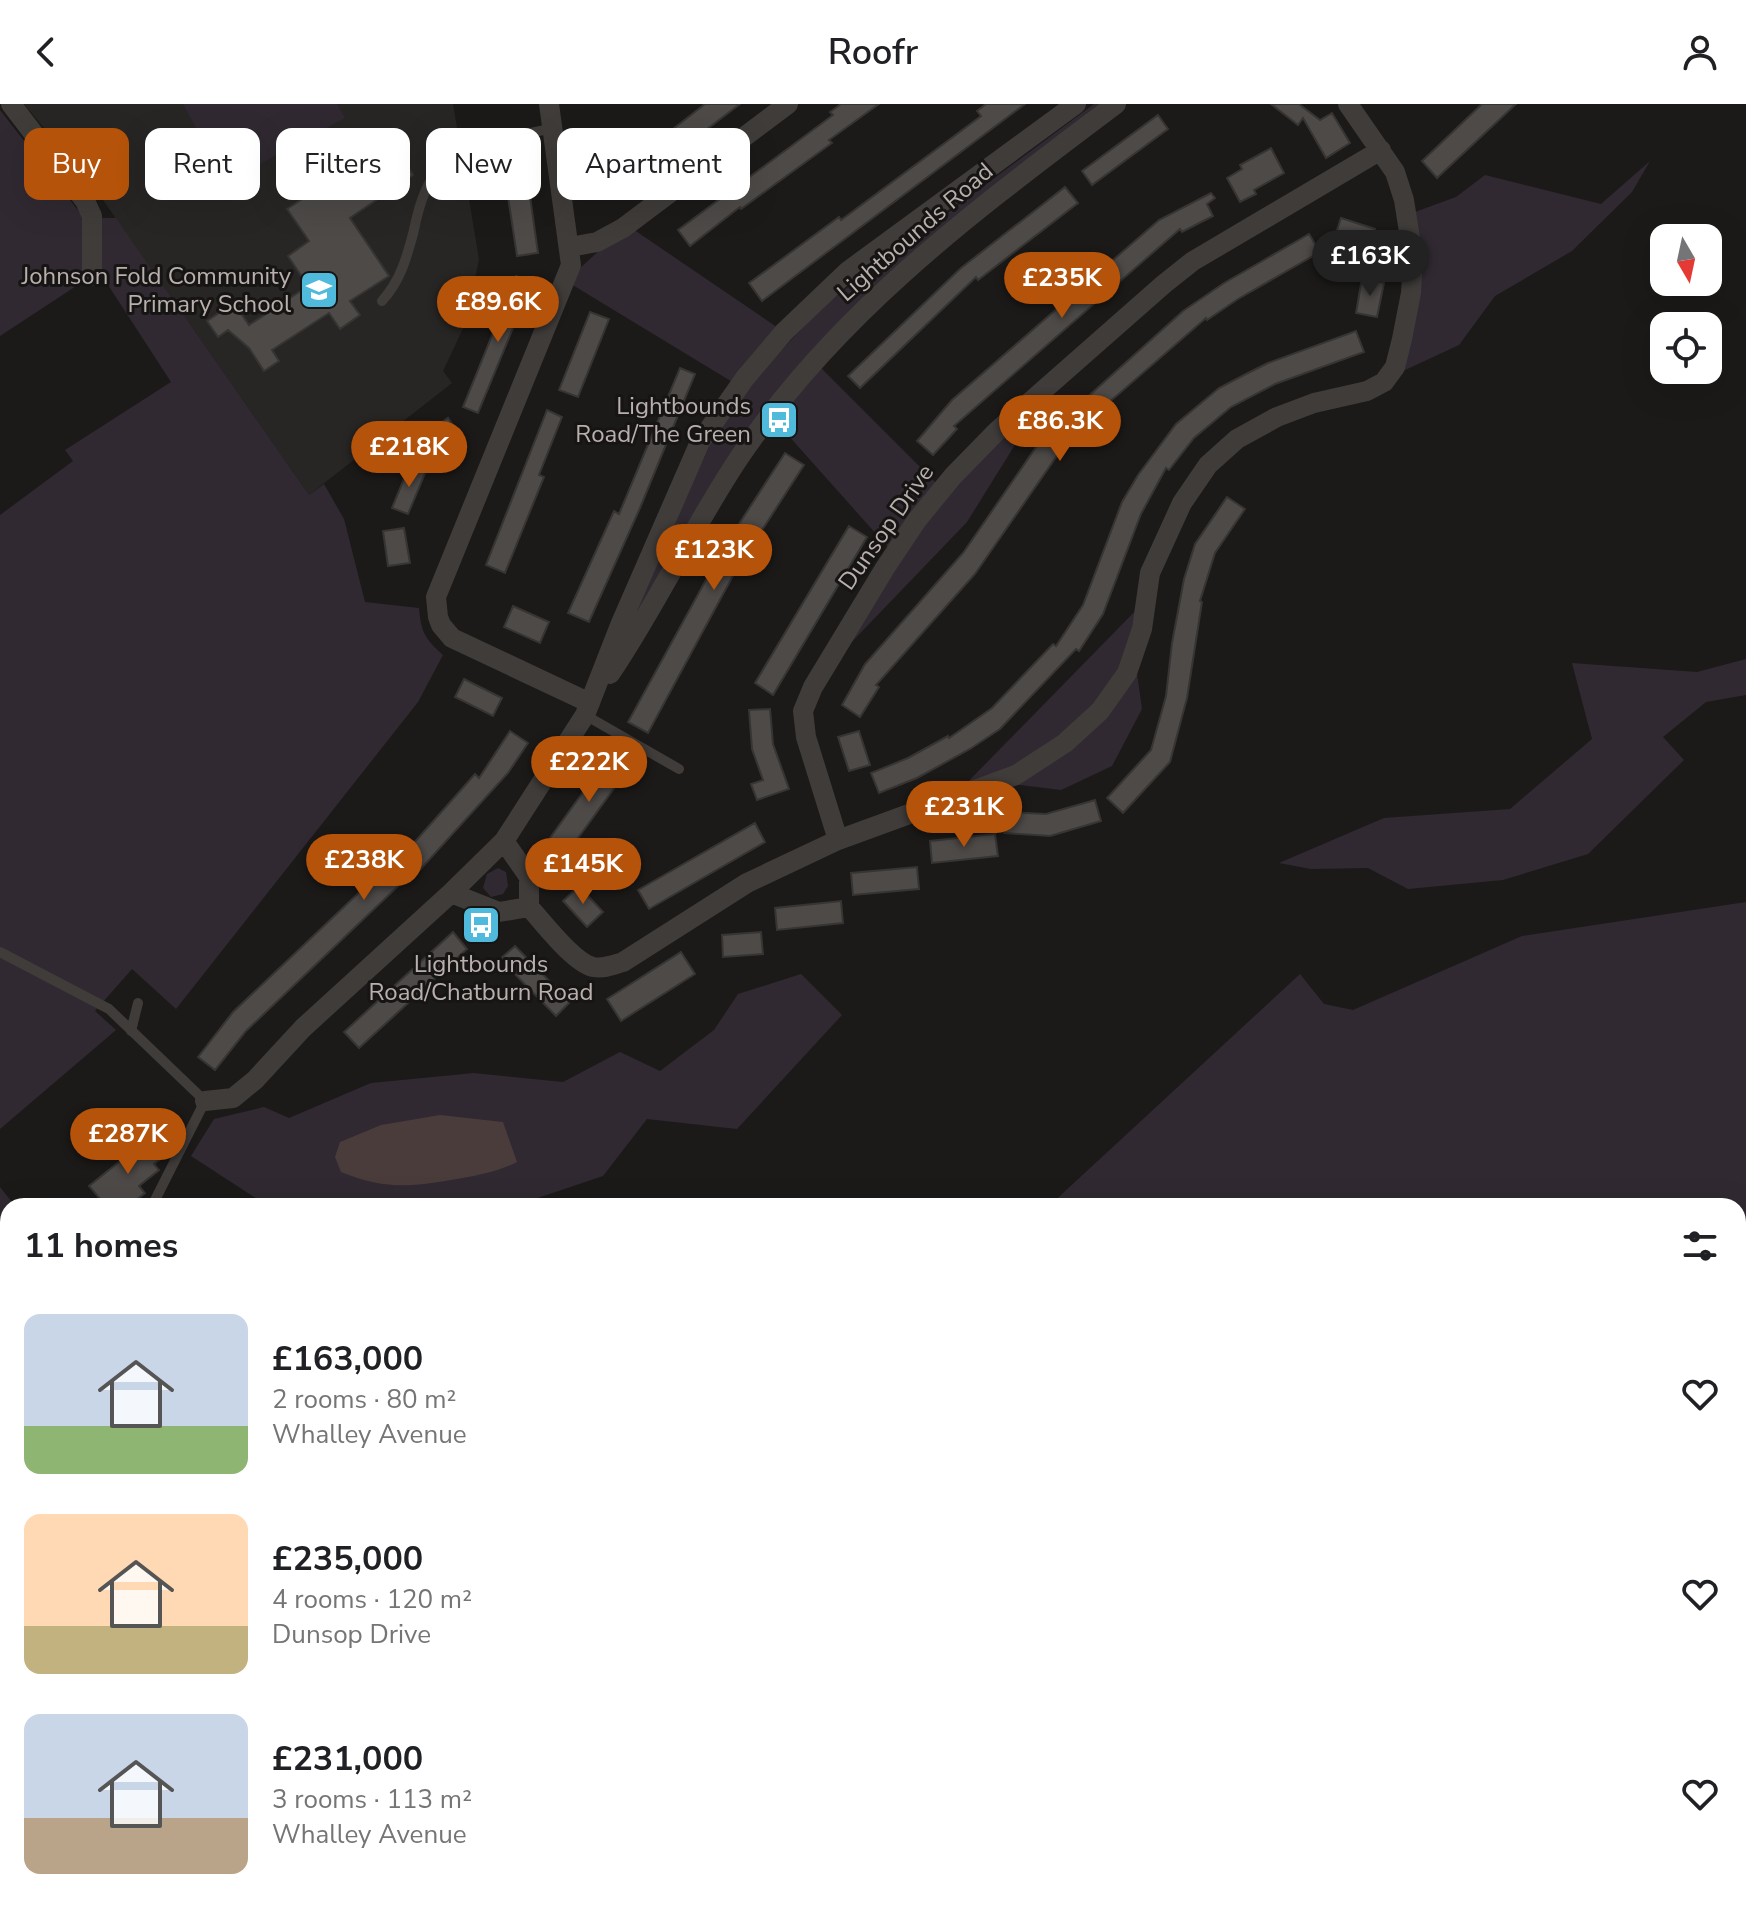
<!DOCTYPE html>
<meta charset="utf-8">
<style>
:root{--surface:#fff;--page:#f2f2f2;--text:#202124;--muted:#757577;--accent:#b45309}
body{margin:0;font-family:"Nunito Sans",sans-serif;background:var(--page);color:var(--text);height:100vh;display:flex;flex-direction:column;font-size:30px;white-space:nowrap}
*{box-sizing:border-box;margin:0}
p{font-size:26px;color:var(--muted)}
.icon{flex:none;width:44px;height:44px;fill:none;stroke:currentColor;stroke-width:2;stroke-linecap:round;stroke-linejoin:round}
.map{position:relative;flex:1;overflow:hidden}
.details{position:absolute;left:0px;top:1094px;width:1746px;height:714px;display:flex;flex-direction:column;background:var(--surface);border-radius:24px 24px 0 0;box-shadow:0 8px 32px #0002}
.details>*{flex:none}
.banner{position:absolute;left:24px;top:24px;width:800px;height:72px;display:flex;gap:16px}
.needle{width:52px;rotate:171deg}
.tools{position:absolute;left:1650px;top:120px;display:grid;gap:16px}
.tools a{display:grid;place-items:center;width:72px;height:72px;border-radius:16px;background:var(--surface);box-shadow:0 8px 32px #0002;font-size:40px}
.price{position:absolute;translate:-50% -68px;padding:0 18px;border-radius:28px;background:var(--accent);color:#fff;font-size:26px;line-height:52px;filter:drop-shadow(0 2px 4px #0008)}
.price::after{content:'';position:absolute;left:50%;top:48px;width:24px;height:18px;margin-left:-12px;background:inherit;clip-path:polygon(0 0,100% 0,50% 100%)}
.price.on{background:#222;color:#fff}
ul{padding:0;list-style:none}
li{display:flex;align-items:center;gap:24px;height:200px;padding:0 24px}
li span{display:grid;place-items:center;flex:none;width:224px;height:160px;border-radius:16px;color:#555}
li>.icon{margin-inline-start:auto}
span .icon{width:96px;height:96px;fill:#fffc;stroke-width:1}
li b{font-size:34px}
h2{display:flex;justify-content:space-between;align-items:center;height:96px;padding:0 24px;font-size:34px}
.chip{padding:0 28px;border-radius:16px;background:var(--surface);box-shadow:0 8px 32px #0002;font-size:28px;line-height:72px}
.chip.on{background:var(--accent);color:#fff}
header{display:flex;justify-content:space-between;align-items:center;height:104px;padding:0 24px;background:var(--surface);font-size:36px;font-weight:600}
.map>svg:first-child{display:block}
</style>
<header><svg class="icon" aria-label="back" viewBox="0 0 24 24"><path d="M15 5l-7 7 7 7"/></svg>Roofr<svg class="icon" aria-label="person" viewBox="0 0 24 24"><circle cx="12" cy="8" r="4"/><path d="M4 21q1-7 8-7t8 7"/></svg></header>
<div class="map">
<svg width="1746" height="1807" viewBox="0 0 1746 1807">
<rect width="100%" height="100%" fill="#1b1a19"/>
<path fill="#272625" d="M 24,0 L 453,0 L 479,155 L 467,216 L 443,267 L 452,279 L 309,391 L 96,86 Z"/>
<path fill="#302931" d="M 183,0 L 337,0 L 345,14 L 226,78 Z
M 1094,0 L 1106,0 L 806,255 L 630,527 L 625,525 L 712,336 L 740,290 L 824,201 Z
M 0,6 L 84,114 L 116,114 L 309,391 L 324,380 L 344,415 L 365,498 L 419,504 C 421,528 425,535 443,551 L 418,598 L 176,905 L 132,865 L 95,907 L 116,926 L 0,1025 L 0,411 L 73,357 L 65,346 L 171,278 L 99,167 L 0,232 Z
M 1650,57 L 1632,88 L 1572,147 L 1495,192 L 1459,241 L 1403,267 L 1415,108 L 1456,93 L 1485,71 L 1601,100 Z
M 627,121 L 784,228 L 739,282 L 566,177 Z
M 815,258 L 942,385 L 1049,286 L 967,418 L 821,570 L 894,450 L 771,312 Z
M 1147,495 L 1134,548 L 1142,605 L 1112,662 L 1061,686 L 997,678 L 952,694 Z
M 1746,555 L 1746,591 L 1706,598 L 1663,633 L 1684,656 L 1588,750 L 1503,776 L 1408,785 L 1368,764 L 1311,765 L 1279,759 L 1384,714 L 1510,705 L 1592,635 L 1572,559 L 1697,568 Z
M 498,764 L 506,768 L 508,782 L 503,790 L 491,793 L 483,784 L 487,770 Z
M 1746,798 L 1746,1807 L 415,1807 L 422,1800 L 1738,1800 L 1738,1102 L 1049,1102 L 1300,870 L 1324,900 L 1353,906 L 1522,832 Z
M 801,870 L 842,911 L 737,1025 L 647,1015 L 603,1072 L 514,1102 L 268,1102 L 191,1052 L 214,1015 L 264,1003 L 289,1014 L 371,979 L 474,969 L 563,978 L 620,948 L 660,967 L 714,926 L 738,890 Z
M 0,1083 L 15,1102 L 8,1102 L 8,1380 L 0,1394 Z
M 0,1685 L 8,1692 L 8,1766 L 0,1754 Z
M 31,1800 L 105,1800 L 110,1807 L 36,1807 Z"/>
<path fill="#4a3c3b" d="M 440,1011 L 503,1018 L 517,1058 C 497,1068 479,1071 457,1075 C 412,1083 385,1086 341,1068 L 335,1053 L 340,1038 L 381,1021 Z"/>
<path fill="#4d4a48" stroke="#363533" stroke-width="2" d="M 705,0 L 740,0 L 673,51 L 664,38 L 664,32 Z
M 841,0 L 879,0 L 829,36 L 832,39 L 741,105 L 740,103 L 690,142 L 678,126 L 833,11 L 830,8 Z
M 986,0 L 1025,0 L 762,197 L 749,179 L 839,113 L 841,116 L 981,12 L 977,7 Z
M 1271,0 L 1299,0 L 1320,16 L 1332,9 L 1350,39 L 1326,54 L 1303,14 L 1298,21 Z
M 1482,0 L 1516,0 L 1437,74 L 1422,57 Z
M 1158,11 L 1168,25 L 1092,81 L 1082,67 Z
M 601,41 L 636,57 L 627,78 L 592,62 Z
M 382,42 L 387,49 L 395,43 L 413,71 L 350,114 L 389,172 L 350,197 L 360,211 L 340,225 L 329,209 L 272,246 L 279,257 L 264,267 L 249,244 L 228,226 L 218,233 L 207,217 L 234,199 L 249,221 L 308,182 L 288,152 L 309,137 L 287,105 Z
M 1271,44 L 1284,69 L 1254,86 L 1256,90 L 1240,98 L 1227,74 L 1242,65 L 1240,61 Z
M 525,57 L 538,149 L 517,152 L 503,60 Z
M 1065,83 L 1078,99 L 978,176 L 976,173 L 860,284 L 848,272 L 961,164 Z
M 1211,89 L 1215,94 L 1207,100 L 1213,112 L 1182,128 L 1180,125 L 954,322 L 957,325 L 933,351 L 917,337 L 952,296 L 1159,116 Z
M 1341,114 L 1375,125 L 1368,146 L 1334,135 Z
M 1309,130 L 1320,148 L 1238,195 L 1207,216 L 1206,214 L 1091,314 L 1094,317 L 1061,346 L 975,470 L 876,581 L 879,583 L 860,613 L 842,601 L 865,560 L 963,449 L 1043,333 L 1183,207 L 1224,179 Z
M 516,172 L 532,178 L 478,309 L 463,303 Z
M 1362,174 L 1384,179 L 1377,213 L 1356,209 Z
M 590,208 L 609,215 L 578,293 L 559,286 Z
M 1356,227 L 1364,248 L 1275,280 L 1231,303 L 1194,334 L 1169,366 L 1166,364 L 1141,410 L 1103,510 L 1079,547 L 1076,545 L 1000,625 L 970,645 L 917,674 L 879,689 L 871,669 L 908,654 L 948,632 L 949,634 L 992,604 L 1053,540 L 1056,542 L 1083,501 L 1122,398 L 1138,371 L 1176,320 L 1219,284 L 1246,270 L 1268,259 Z
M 680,264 L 695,270 L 640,404 L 589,518 L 568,509 L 614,407 L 619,410 Z
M 547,306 L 562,313 L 539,371 L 544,373 L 505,469 L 486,461 Z
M 448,314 L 461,332 L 431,352 L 419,334 Z
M 785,349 L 804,361 L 735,468 L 648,629 L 628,618 L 724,443 Z
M 410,360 L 426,367 L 408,410 L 392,404 Z
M 1227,393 L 1245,405 L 1215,449 L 1200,497 L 1202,498 L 1187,594 L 1170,658 L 1123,709 L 1107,694 L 1151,646 L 1166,592 L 1172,539 L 1184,475 L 1195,440 Z
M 849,422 L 867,433 L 773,591 L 755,579 Z
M 404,424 L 410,459 L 388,462 L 383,427 Z
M 513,502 L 549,518 L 540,539 L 504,523 Z
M 464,575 L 502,594 L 493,612 L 455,593 Z
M 770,605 L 773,640 L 789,685 L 757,696 L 751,680 L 763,676 L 752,645 L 749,606 Z
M 510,627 L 528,639 L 508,669 L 418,768 L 415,766 L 246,927 L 215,966 L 198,953 L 233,908 L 386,763 L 389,767 L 475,670 L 479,674 Z
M 859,627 L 870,661 L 849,667 L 838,633 Z
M 612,648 L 631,661 L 565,752 L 547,738 Z
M 1095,696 L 1101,717 L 1050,732 L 1004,729 L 1005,708 L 1046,710 Z
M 755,719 L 765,738 L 649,805 L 638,786 Z
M 995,730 L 998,752 L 932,759 L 930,737 Z
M 917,763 L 919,785 L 853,791 L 851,769 Z
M 579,782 L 603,808 L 587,823 L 563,797 Z
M 841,797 L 843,819 L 777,826 L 775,804 Z
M 453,828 L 467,845 L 359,944 L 344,928 Z
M 761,828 L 763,850 L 723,853 L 722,831 Z
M 515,842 L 570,898 L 556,912 L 500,855 Z
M 681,848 L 695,870 L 621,917 L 607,895 Z
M 149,1034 L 164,1052 L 154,1060 L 159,1066 L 139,1082 L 145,1089 L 129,1102 L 106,1102 L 89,1082 Z"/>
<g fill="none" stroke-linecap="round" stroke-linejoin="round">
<path stroke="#3f3c3a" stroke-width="10" d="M 382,197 C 400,177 406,156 413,130 C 416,116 419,101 425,88 C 445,39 508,35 553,24
M 585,611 L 679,665
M 0,848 L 109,905 L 205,997 L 152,1102
M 131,927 L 138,899
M 316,1800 L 321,1807"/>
<path stroke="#3f3c3a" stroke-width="20" d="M 11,0 L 85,97 L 92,112 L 92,172
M 549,0 L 571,161 L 436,493 L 438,513 L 441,521 L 452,534 L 590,599
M 570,143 L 597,138 L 623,124 L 788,0
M 610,570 C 658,499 693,422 741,351 C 840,205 977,105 1116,0
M 838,736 L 806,633 L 803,607 L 813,583 L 885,464 L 917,416 L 953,372 L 997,327 L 1164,180 L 1193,157 L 1381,46
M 504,737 L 529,773 L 529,803 C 544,819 573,858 593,863 C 604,865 613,861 623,858 L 747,779 L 838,736 L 1016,671 L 1065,639 L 1100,607 L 1127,569 L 1142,525 L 1150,469 L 1182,399 L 1208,361 L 1237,335 L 1277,313 L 1314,299 L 1367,287 L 1384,278 L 1395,263 L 1402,235 L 1411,189 L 1413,153 L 1404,96 L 1395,68 L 1348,0
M 451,789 L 499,808 L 529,803
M 205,997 L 233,994 L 255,976 L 303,924 L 451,789 L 504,737 L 585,611 L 621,519 L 700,338 L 745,274 L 784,228 L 848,167 L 1076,0
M 0,1399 L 8,1387
M 0,1445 L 8,1454
M 0,1673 L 8,1681
M 0,1768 L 8,1781
M 20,1800 L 25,1807"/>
</g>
<defs>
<symbol id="school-square" viewBox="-11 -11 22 22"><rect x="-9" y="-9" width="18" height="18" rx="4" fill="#4fbadc" stroke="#161514"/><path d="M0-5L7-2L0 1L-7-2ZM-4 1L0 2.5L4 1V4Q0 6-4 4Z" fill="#fff"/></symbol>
<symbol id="bus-square" viewBox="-11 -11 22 22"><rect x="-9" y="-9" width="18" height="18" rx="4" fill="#4fbadc" stroke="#161514"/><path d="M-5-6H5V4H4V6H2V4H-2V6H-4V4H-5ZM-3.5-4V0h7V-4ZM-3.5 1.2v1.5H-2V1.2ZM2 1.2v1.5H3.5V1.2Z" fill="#fff"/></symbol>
</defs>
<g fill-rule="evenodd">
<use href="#school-square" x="297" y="164" width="44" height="44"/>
<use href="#bus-square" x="757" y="294" width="44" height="44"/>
<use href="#bus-square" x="459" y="799" width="44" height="44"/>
</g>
<g text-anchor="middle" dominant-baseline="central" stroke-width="6" stroke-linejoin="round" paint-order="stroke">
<g font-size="24" fill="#b9b0ad" stroke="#161514">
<text transform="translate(915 128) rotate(-41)">Lightbounds Road</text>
<text transform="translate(886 423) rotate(-55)">Dunsop Drive</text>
</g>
<g font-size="24" fill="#b9b0ad" stroke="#161514" text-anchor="end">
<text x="291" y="172">Johnson Fold Community<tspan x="291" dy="28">Primary School</tspan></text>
<text x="751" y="302">Lightbounds<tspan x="751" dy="28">Road/The Green</tspan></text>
<text x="481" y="860" text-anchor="middle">Lightbounds<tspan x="481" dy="28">Road/Chatburn Road</tspan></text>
</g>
</g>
</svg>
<div class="tools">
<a><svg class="needle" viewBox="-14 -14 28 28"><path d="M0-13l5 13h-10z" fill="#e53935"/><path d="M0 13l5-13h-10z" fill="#757577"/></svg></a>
<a><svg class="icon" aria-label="locate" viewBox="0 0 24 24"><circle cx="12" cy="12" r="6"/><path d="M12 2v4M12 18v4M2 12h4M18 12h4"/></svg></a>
</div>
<b class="price on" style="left:1370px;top:194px">£163K</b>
<b class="price" style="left:1062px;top:216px">£235K</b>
<b class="price" style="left:498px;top:240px">£89.6K</b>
<b class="price" style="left:1060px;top:359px">£86.3K</b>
<b class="price" style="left:409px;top:385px">£218K</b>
<b class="price" style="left:714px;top:488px">£123K</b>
<b class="price" style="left:589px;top:700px">£222K</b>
<b class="price" style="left:964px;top:745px">£231K</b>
<b class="price" style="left:364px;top:798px">£238K</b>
<b class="price" style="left:583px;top:802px">£145K</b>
<b class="price" style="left:128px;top:1072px">£287K</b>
<div class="banner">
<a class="chip on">Buy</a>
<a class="chip">Rent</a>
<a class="chip">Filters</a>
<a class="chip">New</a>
<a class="chip">Apartment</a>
</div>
<section class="details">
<h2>11 homes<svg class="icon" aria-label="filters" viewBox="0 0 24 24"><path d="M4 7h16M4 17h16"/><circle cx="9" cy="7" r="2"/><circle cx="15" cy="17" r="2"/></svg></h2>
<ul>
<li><span style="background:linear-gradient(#c9d6e8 70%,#8fb573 0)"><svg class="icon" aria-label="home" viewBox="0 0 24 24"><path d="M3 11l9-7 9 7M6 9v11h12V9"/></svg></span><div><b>£163,000</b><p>2 rooms · 80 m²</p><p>Whalley Avenue</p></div><svg class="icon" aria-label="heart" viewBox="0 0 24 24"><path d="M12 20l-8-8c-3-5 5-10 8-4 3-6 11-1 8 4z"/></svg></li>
<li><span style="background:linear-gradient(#ffd9b3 70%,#c2b280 0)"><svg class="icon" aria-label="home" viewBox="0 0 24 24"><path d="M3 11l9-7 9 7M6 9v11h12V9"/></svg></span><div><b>£235,000</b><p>4 rooms · 120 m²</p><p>Dunsop Drive</p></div><svg class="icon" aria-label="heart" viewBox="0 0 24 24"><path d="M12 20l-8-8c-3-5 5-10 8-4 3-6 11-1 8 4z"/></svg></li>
<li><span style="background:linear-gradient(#c9d6e8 65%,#b9a48a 0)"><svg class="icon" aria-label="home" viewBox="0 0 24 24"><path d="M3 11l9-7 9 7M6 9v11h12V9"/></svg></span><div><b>£231,000</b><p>3 rooms · 113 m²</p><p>Whalley Avenue</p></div><svg class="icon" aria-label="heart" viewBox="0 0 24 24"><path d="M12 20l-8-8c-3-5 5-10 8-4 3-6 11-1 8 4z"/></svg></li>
</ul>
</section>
</div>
